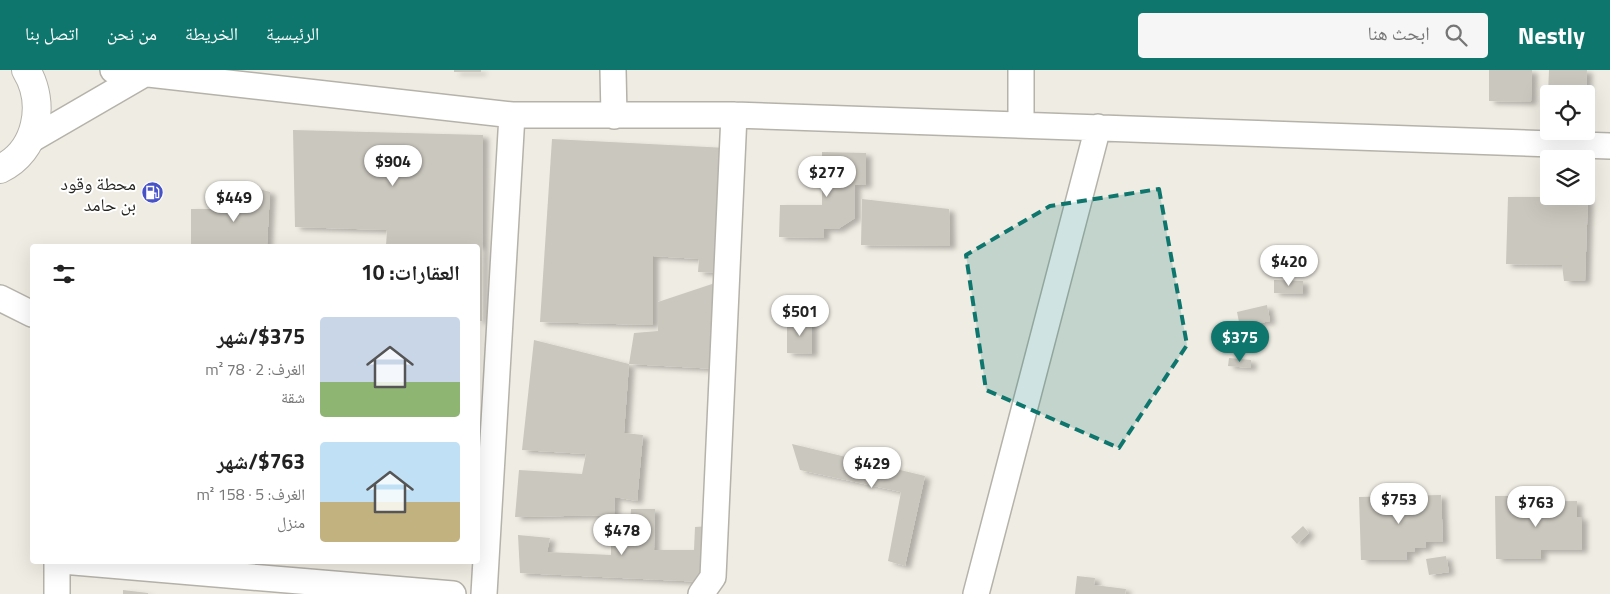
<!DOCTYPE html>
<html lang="ar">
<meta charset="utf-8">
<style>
:root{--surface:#fff;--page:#f6f6f6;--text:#222;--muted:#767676;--accent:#0f766e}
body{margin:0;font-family:"Titillium Web","Noto Naskh Arabic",sans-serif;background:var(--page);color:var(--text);direction:rtl;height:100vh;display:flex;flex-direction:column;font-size:19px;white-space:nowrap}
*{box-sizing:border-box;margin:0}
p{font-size:16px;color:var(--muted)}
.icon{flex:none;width:28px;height:28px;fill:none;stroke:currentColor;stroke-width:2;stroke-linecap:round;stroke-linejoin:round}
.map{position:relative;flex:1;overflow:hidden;direction:ltr}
.details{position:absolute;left:30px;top:174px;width:450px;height:320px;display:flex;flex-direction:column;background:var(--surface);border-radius:5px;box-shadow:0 5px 20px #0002;direction:rtl}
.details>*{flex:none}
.controls{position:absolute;left:1540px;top:15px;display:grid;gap:10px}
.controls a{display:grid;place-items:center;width:55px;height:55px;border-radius:5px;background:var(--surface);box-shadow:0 5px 20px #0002;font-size:25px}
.price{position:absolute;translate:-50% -42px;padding:0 11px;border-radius:18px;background:#fff;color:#222;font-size:16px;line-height:32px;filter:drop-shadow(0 1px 2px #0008)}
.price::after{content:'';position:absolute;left:50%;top:30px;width:15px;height:11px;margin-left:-8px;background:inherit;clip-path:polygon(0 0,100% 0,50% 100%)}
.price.on{background:var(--accent);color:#fff}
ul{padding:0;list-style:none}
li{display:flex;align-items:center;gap:15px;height:125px;padding:0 20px}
li span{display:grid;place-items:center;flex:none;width:140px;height:100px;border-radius:5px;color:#555}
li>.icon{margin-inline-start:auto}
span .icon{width:60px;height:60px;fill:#fffc;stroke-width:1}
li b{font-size:21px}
h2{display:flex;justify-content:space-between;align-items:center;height:60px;padding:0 20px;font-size:21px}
header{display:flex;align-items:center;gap:30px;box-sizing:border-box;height:70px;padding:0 25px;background:var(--accent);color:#fff}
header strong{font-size:24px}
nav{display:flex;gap:28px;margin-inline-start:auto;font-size:18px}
.search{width:350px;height:45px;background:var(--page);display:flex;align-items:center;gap:12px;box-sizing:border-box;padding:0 18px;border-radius:5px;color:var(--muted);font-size:19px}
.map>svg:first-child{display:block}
</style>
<header>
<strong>Nestly</strong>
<div class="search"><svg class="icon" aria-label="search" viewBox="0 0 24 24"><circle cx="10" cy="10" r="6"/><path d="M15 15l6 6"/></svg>ابحث هنا</div>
<nav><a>الرئيسية</a><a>الخريطة</a><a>من نحن</a><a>اتصل بنا</a></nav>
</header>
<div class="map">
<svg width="1610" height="524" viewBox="0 0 1610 524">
<defs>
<filter id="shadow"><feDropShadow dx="5.5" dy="3" stdDeviation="2.5" flood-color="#0004"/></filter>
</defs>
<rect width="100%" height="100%" fill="#efece3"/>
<path fill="#cac7be" filter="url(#shadow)" d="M 454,0 L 481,0 L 481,2 L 454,2 Z
M 1489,0 L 1532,0 L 1531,32 L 1489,31 Z
M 1549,0 L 1587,0 L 1586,24 L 1548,24 Z
M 293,60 L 483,65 L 482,251 L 478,251 L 478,176 L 386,176 L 387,160 L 295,157 Z
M 552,69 L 727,78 L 722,203 L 698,202 L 699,189 L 653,186 L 653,255 L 540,252 Z
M 822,82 L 866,83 L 866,115 L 855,115 L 855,148 L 838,159 L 824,159 L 824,168 L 779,167 L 780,135 L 822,135 L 822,114 L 817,114 L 817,97 L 822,97 Z
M 245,115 L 270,122 L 267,176 L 191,175 L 191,139 L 242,139 Z
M 1508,127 L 1588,127 L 1585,211 L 1564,211 L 1562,195 L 1506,194 Z
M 862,129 L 949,139 L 950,176 L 861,175 Z
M 1274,210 L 1303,211 L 1303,224 L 1274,223 Z
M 721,211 L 717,299 L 629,294 L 624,363 L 643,365 L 637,431 L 615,427 L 614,445 L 515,447 L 519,400 L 582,404 L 586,384 L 522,380 L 534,270 L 629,294 L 634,263 L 658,261 L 658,232 Z
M 1267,235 L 1270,251 L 1240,257 L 1237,242 Z
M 787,250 L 812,250 L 812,284 L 787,283 Z
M 1229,288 L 1251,290 L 1251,298 L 1228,296 Z
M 792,374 L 925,406 L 905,496 L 888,491 L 901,422 L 800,400 Z
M 1441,425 L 1443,472 L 1426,472 L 1426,478 L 1415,478 L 1415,482 L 1407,482 L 1407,490 L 1361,490 L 1359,427 Z
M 1495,426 L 1516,426 L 1516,432 L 1577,431 L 1577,447 L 1582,447 L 1582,480 L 1541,480 L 1541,489 L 1496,489 Z
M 631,439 L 655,439 L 654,480 L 694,480 L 695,457 L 710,456 L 704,512 L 520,503 L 518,465 L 550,468 L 547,482 L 611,485 L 611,473 L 629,470 Z
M 1303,456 L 1309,463 L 1297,474 L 1291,467 Z
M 1446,486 L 1449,502 L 1429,505 L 1426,489 Z
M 1077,506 L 1095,508 L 1094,515 L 1126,519 L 1125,524 L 1075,524 Z
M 123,520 L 148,523 L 148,524 L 123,524 Z"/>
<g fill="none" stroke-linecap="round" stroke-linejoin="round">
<defs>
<path id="street" d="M 113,0 L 512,45 L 734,45 L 1610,76
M 613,0 L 614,46
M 1021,55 L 1021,0
M 29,71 L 148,2
M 0,228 L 32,244
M 57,491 L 57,524
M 62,491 L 453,524
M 484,524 L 512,45
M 701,524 L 713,507 L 734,45
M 976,524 L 1098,57"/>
<path id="highway" d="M 0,99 C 38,81 46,33 26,0"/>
</defs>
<use href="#street" stroke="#b5b2aa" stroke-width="28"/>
<use href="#highway" stroke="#b5b2aa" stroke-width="30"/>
<use href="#street" stroke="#fff" stroke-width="25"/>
<use href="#highway" stroke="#fff" stroke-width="28"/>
</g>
<path fill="#0f766e" fill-opacity="0.2" stroke="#0f766e" stroke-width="4" stroke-dasharray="10 6" stroke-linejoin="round" d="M 1159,119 L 1187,275 L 1119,378 L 986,320 L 966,185 L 1050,136 Z"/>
<defs>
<symbol id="fuel-disc" viewBox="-11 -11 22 22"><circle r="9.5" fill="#4852c7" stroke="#fff"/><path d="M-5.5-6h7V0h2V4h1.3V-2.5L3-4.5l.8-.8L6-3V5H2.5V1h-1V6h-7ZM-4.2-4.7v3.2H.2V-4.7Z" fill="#fff"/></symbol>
</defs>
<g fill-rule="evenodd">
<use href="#fuel-disc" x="140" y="110" width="25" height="25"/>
</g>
<g text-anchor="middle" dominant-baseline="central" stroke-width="4" stroke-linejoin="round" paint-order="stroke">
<g font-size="18" fill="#262521" stroke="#fff" text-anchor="end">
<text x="136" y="113">محطة وقود<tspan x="136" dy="21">بن حامد</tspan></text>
</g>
</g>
</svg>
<div class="controls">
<a><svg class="icon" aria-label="locate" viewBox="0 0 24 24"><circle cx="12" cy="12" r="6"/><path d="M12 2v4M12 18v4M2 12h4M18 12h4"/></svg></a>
<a><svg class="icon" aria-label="layers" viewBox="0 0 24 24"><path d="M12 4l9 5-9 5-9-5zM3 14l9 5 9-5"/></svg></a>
</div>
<b class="price" style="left:393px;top:117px">$904</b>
<b class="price" style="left:827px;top:128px">$277</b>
<b class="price" style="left:234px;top:153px">$449</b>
<b class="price" style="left:1289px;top:217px">$420</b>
<b class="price" style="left:800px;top:267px">$501</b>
<b class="price on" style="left:1240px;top:293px">$375</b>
<b class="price" style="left:872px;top:419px">$429</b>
<b class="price" style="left:1399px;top:455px">$753</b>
<b class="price" style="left:1536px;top:458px">$763</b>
<b class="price" style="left:622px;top:486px">$478</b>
<section class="details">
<h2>العقارات: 10<svg class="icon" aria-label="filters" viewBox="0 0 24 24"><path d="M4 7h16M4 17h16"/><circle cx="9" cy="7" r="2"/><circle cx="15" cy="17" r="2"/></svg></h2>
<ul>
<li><span style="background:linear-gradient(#c9d6e8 65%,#8fb573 0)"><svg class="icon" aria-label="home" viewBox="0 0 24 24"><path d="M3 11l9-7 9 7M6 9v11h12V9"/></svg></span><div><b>$375/شهر</b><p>الغرف: 2 · 78 m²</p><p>شقة</p></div></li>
<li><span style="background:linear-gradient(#bfe0f5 60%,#c2b280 0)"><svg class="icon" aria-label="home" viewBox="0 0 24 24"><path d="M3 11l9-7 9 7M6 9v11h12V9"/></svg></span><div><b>$763/شهر</b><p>الغرف: 5 · 158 m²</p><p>منزل</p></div></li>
</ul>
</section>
</div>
